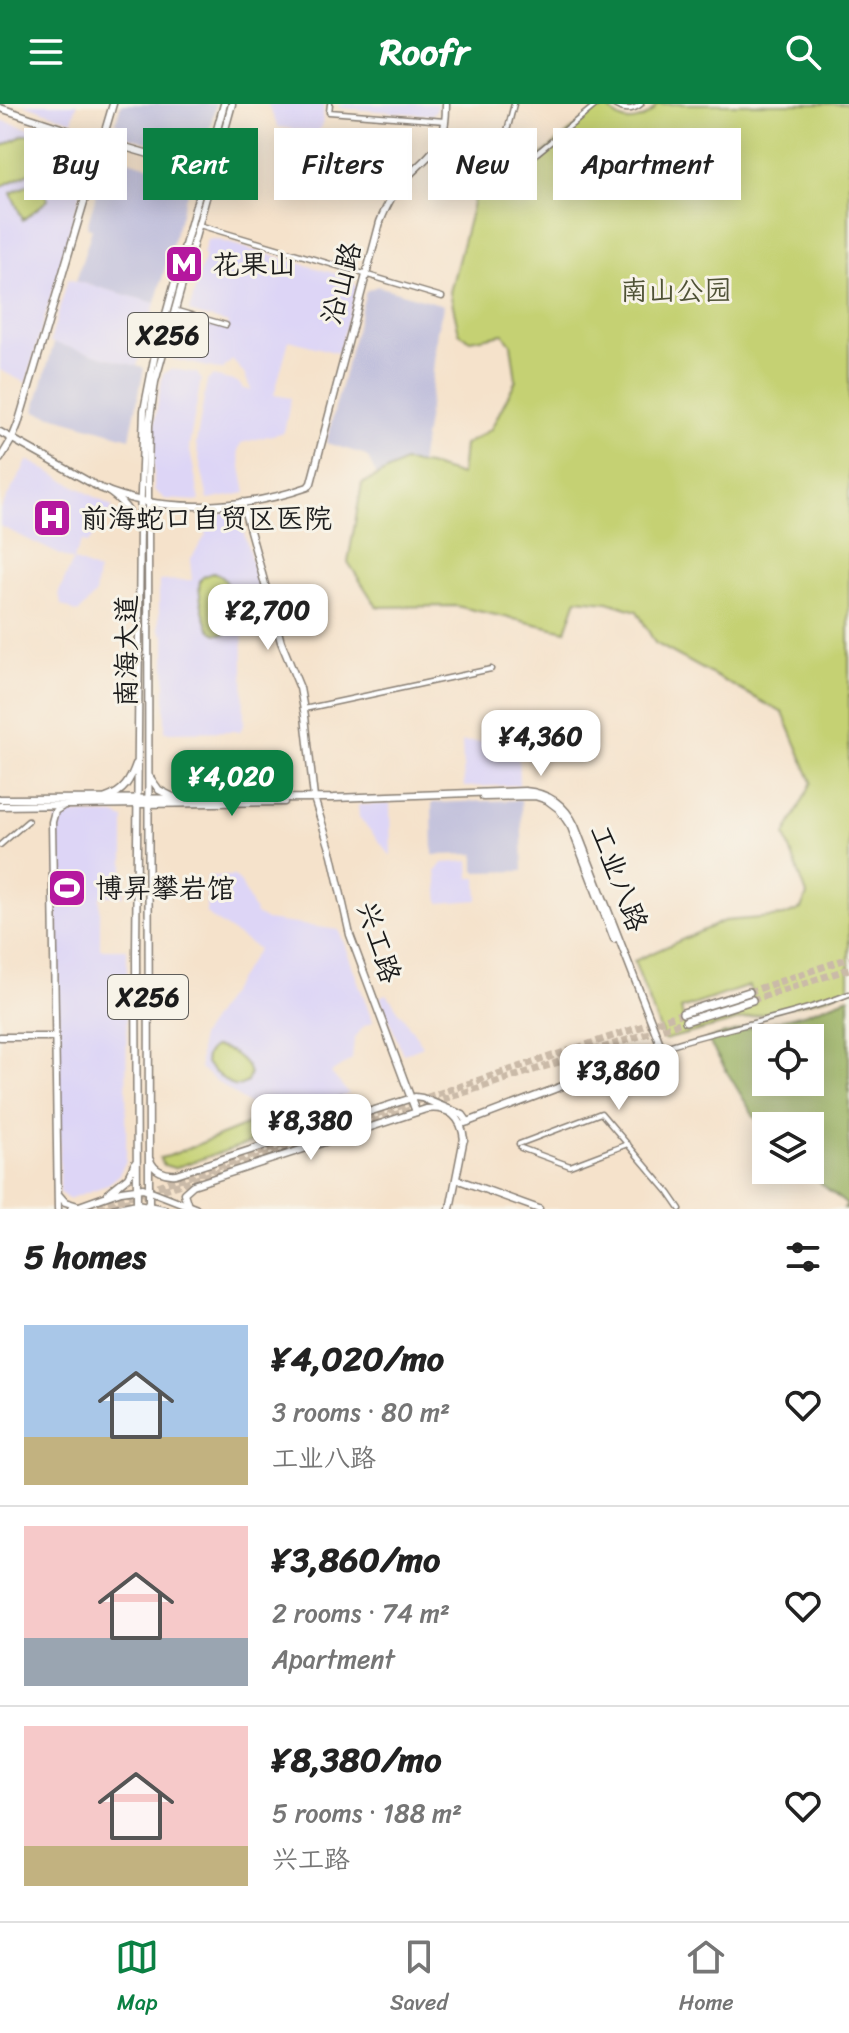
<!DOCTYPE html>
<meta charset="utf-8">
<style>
:root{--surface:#fff;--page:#f6f6f6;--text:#222;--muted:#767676;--line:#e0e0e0;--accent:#0b8043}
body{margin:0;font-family:Sriracha,"LXGW WenKai TC",sans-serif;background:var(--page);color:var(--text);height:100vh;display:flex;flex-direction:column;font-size:30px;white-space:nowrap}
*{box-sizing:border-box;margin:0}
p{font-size:26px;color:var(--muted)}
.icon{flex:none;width:44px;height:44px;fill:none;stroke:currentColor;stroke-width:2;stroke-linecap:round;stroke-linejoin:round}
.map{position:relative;height:1105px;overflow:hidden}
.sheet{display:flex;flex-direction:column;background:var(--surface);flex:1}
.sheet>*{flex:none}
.banner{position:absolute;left:24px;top:24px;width:802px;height:72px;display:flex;gap:16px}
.tools{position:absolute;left:752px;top:920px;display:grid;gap:16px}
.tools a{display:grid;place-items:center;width:72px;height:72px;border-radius:0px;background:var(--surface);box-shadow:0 4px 20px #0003;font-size:40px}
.price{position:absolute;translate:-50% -68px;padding:0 18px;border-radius:16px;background:#fff;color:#222;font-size:26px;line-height:52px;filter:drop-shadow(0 2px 4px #0008)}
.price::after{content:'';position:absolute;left:50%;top:48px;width:24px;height:18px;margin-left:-12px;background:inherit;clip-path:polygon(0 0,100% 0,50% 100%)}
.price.on{background:var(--accent);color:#fff}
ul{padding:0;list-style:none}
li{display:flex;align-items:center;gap:24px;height:200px;padding:0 24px}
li+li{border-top:2px solid var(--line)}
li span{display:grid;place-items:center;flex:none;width:224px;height:160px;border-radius:0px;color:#555}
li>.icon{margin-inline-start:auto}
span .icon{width:96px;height:96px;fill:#fffc;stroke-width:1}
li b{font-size:34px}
h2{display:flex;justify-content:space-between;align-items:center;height:96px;padding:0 24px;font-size:34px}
.tag{padding:0 28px;border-radius:0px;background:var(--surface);box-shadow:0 4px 20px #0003;font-size:28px;line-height:72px}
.tag.on{background:var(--accent);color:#fff}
header{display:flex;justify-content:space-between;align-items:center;height:104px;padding:0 24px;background:var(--accent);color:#fff;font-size:36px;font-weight:800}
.menu{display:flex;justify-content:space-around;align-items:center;height:112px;border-top:2px solid var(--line);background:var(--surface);font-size:22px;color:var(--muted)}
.menu a{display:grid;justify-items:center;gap:4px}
.menu .on{color:var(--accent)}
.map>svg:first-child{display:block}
</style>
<header><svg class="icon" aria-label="menu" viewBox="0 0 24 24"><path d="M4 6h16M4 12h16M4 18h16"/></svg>Roofr<svg class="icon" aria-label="search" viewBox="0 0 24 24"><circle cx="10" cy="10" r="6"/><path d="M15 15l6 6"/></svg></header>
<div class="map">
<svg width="849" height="1105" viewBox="0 0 849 1105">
<rect width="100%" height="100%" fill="#f7f3e8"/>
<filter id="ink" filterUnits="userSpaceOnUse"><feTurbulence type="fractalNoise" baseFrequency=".0125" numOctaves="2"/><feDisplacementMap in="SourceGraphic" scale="16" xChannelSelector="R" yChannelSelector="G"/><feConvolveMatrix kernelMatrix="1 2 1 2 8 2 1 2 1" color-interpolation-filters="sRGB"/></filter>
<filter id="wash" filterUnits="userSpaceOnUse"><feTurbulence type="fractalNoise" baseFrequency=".006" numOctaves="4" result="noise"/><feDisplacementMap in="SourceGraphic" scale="32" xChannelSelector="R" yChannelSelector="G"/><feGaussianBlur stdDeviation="1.8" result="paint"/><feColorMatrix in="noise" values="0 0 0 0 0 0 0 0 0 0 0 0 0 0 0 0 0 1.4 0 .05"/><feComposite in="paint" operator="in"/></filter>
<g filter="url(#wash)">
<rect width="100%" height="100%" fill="#f5e2cb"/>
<path fill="#ddd5f6" d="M 24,0 L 77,0 L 72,17 Z
M 266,0 L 324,0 L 322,23 L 316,28 L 278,23 L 268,1 Z
M 339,0 L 437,0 L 436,6 L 431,11 L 341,4 Z
M 0,16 L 82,40 L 90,55 L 26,279 L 0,266 Z
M 214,135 L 351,174 L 357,184 L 338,249 L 289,236 L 274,291 L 291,294 L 284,328 L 241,339 L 238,347 L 246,389 L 208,396 L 196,340 L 207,277 L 212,272 L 238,278 L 243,285 L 251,286 L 244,269 L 232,256 L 222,266 L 172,255 L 183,216 L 188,214 L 227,224 L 228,219 L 189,208 L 205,151 L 203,150 L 207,136 Z
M 68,175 L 155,199 L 137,262 L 50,238 Z
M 172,265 L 197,269 L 201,275 L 189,342 L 200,397 L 165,395 L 154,386 L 154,322 L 163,270 Z
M 28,356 L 113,403 L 88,440 L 82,437 L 73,456 L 98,467 L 95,491 L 78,509 L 61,501 L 59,488 L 73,457 L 0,422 L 0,406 Z
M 227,409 L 241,418 L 263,498 L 242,504 L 244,620 L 240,627 L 165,628 L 165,533 L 159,525 L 159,477 L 192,476 L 190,456 L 206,431 L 206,413 Z
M 518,636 L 519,681 L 464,683 L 462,638 Z
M 390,700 L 391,752 L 359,713 L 358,701 Z
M 64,710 L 115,711 L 124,715 L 124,792 L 100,792 L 100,845 L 127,845 L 126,1057 L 118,1072 L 107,1081 L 68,1095 L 60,1089 L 56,716 Z
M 469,757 L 470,774 L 477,774 L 478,796 L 439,799 L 436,767 L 443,759 Z
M 207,772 L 234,772 L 241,779 L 256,810 L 266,816 L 339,826 L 373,918 L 364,922 L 354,935 L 352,955 L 331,969 L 349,990 L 274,1019 L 200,965 L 200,933 L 258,845 L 213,815 L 206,809 Z
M 387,890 L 423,942 L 403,950 L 380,893 Z"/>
<path fill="#c2c1dc" d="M 121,0 L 216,0 L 206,39 L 185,50 L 122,31 L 116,18 Z
M 115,52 L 181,72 L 189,82 L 155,199 L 76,177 L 92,125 L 87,123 L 105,58 Z
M 377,182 L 443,201 L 443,205 L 437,225 L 431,290 L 420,360 L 404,358 L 377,372 L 368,354 L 363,350 L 326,339 L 366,187 Z
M 54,239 L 144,264 L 130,334 L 34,307 Z
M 521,696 L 523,767 L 475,768 L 475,750 L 433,751 L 432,699 Z"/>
<path fill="#c5d173" stroke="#707648" stroke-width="2" fill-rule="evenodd" d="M 657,0 L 849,0 L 849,884 L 824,894 L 664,936 L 634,857 L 724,817 L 784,812 L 801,805 L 807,791 L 785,731 L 812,678 L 783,609 L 655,539 L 637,507 L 608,498 L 577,495 L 566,527 L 456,502 L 377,503 L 348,458 L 362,380 L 404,358 L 428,361 L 461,371 L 464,341 L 491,325 L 516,276 L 511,240 L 503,230 L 470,236 L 459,229 L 450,188 L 476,88 L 495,57 L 519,66 L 524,65 L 603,1 L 606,1 C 610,5 612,9 616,12 C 630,23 650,14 657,0 ZM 749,882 L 755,900 L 685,921 L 681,905 Z
M 24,31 C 40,30 48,40 46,55 L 53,52 L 55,57 L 0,83 L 0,43 Z
M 39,76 L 48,96 L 23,116 L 11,89 Z
M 213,469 C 219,471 221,471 225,476 C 231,485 236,514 233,523 L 225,530 C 219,530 217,531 212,527 C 205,521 196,483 201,475 C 205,470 207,471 213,469 Z
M 214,943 C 228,943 247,956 250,970 L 247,978 C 241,981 240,983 234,982 C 231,981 224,976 222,974 C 210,965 196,956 214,943 Z
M 340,994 L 345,1007 L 174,1064 L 164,1061 L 160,1054 L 169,1052 L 251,1019 L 252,1003 L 274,1019 Z"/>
<path fill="#9cb365" stroke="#5c6840" stroke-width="2" fill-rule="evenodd" d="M 849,893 L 849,1105 L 844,1105 L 847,1101 L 804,1066 L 810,1066 L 810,1022 L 766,1022 L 766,1032 L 707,935 L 807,909 ZM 766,934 L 810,934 L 810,978 L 766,978 Z"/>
</g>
<g filter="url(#ink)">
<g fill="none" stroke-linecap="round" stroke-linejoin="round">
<path stroke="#cabaa8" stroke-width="7" stroke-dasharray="7 3.5" stroke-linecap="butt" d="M 749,888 L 849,854
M 752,896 L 849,865
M 88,1105 L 683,909
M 103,1105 L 686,917"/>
<defs>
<path id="street" d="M 330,0 L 329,8 L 445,17
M 514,0 L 500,54 C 506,60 518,63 526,58 L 597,0
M 613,0 C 622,7 633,7 641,0
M 429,53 L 437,53 L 449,47 L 489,59 L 495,58 L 500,54
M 199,121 L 442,193
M 174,206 L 226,221
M 304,605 L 491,565
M 0,741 L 28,717
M 668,942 C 727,923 791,913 849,890
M 519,1040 L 601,1009 L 669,1089 L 680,1105
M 521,1044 L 570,1062 L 628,1040"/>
<path id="secondary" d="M 0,4 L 73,28 L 211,68
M 0,328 L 100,384 C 163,411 245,405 308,383 L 311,379 L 380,118 C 387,100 396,83 410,70 C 422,58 436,48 442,31 C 446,22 446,10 446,0
M 0,355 L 12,335 L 18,320 L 113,0
M 242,398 L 281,538 L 300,584 L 305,612 L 314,694 L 332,751 L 350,831 L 416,1008
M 483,693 L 535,692 L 547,696 L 559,705 L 571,723 L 614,835
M 0,695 L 334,694 L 525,687 C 548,689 565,701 575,722 L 662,945
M 0,702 L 284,698
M 0,933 L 54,933
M 465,1019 L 668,942
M 150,1056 C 154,1067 165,1071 176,1070 L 415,993 L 422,994 L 463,1011 L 468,1018
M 456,1075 L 539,1105
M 58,1090 L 65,1098 L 78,1102
M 188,1102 L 184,1089 L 193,1081 L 426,1005 C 449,1002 462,1013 464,1036
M 58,1105 L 52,718 L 55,707 L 63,702
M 450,1105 L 464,1034"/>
<path id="primary" d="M 106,386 C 122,396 131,408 138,426
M 149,672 L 159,686 L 175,694
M 106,694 C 124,688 130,677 136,660
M 108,1089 L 128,1073 L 135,1059
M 71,1105 L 121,1087 L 143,1084 L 197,1105
M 113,1105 L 137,1100 L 164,1105
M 137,1105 L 136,849 L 140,416 L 144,306 L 155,250 L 224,0
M 149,1105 L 148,379 L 149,321 L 155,278 L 232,0"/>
<path id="highway" d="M 683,909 L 749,888
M 686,917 L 752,896"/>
</defs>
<use href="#street" stroke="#887f74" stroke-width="7"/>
<use href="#secondary" stroke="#887f74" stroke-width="9"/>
<use href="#primary" stroke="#887f74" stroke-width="9"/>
<use href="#highway" stroke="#887f74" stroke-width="10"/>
<use href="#street" stroke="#fff" stroke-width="4"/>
<use href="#secondary" stroke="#fff" stroke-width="6"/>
<use href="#primary" stroke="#fff" stroke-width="6"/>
<use href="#highway" stroke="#fff" stroke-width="7"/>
</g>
</g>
<defs>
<symbol id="metro-square" viewBox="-11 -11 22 22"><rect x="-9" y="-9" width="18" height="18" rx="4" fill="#b5179e" stroke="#f7f3e8"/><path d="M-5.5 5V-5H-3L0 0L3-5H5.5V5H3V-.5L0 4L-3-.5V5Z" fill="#fff"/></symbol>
<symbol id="hospital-square" viewBox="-11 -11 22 22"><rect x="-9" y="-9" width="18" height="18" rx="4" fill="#b5179e" stroke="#f7f3e8"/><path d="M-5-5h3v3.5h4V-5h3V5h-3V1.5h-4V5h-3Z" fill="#fff"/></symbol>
<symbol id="stadium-square" viewBox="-11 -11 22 22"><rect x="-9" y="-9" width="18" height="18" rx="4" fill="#b5179e" stroke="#f7f3e8"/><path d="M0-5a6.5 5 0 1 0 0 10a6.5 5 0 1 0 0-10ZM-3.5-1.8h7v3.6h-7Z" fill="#fff"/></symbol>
</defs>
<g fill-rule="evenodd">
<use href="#metro-square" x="162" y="138" width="44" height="44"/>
<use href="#hospital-square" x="30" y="392" width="44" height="44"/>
<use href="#stadium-square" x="45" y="762" width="44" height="44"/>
</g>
<g text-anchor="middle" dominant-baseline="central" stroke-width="6" stroke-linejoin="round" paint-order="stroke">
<g fill="#f7f3e8" stroke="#5e5c59" stroke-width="2">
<rect x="128" y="209" width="80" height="44" rx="6"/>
<rect x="108" y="871" width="80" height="44" rx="6"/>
</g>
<g font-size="26" font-weight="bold" fill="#1c1c1c">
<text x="168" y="231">X256</text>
<text x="148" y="893">X256</text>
</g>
<g font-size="28" fill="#1c1c1c" stroke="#f7f3e8" text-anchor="start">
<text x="212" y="160">花果山</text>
<text x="80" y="414">前海蛇口自贸区医院</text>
<text x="95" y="784">博昇攀岩馆</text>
</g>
<g font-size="28" fill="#1c1c1c" stroke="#f7f3e8">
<text transform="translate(341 179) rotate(-75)">沿山路</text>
<text transform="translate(126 547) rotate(-90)">南海大道</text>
<text transform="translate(619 774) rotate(69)">工业八路</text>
<text transform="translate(379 838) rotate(72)">兴工路</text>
</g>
<g font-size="28" fill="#4f5236" stroke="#f7f3e8">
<text x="676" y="186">南山公园</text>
</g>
</g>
</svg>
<div class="tools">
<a><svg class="icon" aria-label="locate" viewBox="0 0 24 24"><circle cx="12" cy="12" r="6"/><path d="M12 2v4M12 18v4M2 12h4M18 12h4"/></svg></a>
<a><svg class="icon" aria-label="layers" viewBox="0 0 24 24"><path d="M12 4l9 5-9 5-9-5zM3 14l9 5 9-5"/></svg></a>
</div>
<b class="price" style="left:268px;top:548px">¥2,700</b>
<b class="price" style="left:541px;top:674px">¥4,360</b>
<b class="price on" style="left:232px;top:714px">¥4,020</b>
<b class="price" style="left:619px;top:1008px">¥3,860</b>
<b class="price" style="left:311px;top:1058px">¥8,380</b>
<div class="banner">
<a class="tag">Buy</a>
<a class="tag on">Rent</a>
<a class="tag">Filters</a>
<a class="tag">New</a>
<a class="tag">Apartment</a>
</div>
</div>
<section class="sheet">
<h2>5 homes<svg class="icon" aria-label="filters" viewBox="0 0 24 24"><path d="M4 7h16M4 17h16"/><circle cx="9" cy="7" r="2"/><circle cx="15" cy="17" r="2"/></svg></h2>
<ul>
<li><span style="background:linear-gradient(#a9c7e8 70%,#c2b280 0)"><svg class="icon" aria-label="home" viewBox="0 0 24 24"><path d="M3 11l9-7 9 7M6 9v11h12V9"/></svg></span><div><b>¥4,020/mo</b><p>3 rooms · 80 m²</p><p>工业八路</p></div><svg class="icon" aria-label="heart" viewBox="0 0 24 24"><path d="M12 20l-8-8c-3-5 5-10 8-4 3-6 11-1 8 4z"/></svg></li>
<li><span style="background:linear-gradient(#f6c9c9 70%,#9aa5b1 0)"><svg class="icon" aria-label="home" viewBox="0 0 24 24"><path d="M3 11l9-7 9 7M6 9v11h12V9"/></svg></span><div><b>¥3,860/mo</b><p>2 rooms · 74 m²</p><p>Apartment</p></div><svg class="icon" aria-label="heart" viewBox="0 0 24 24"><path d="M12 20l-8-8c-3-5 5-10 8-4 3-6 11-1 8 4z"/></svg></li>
<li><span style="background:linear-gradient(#f6c9c9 75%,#c2b280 0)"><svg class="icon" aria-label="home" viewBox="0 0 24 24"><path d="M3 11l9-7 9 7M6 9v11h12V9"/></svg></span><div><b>¥8,380/mo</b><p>5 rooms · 188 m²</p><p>兴工路</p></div><svg class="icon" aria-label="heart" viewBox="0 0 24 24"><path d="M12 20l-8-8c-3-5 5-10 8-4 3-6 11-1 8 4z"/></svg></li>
</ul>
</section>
<nav class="menu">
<a class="on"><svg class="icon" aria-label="map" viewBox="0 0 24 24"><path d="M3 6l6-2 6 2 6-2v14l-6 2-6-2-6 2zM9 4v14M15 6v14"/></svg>Map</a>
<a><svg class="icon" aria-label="saved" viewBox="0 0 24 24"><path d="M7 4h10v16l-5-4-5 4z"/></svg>Saved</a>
<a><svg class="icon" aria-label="home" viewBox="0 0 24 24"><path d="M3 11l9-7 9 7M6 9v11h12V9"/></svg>Home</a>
</nav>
